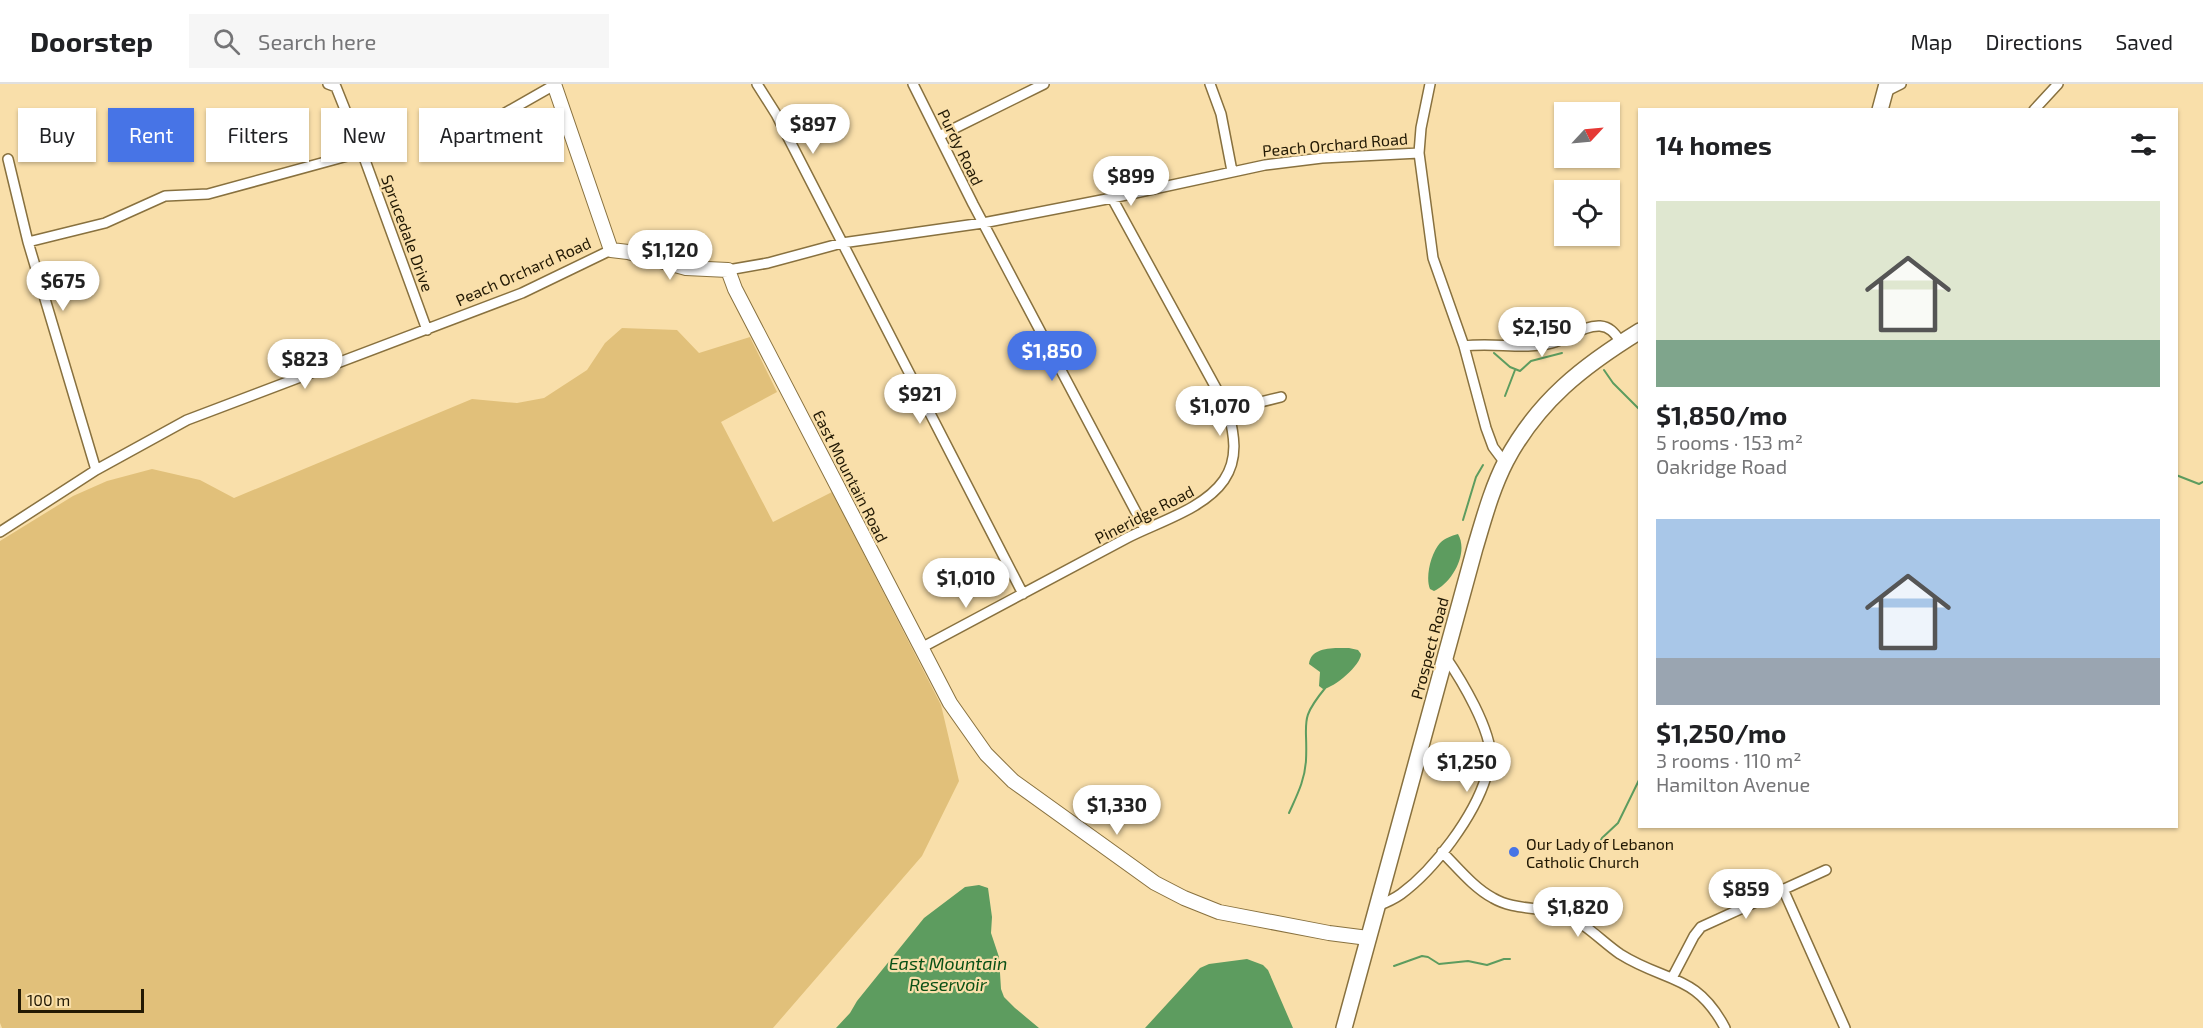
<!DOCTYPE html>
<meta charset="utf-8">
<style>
:root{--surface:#fff;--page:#f6f6f6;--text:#202124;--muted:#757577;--line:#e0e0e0;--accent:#4774e6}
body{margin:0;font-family:"Exo 2",sans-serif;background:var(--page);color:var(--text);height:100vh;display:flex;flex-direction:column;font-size:22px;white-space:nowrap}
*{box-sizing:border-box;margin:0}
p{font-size:20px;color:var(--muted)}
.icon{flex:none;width:33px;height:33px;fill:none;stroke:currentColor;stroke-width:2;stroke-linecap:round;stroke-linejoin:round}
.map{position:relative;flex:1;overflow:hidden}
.details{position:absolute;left:1638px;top:24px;width:540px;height:720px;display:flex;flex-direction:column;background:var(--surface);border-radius:0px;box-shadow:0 2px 4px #0004}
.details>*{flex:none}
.hud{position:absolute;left:18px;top:24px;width:570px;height:54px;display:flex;gap:12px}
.needle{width:39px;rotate:64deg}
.fabs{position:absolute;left:1554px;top:18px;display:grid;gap:12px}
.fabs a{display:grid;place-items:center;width:66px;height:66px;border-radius:0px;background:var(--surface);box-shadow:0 2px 4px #0004;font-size:30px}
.scale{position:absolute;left:18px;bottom:15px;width:126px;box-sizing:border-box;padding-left:6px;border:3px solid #221904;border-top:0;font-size:16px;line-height:21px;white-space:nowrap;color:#221904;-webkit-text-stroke:4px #f9dfaa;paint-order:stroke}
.price{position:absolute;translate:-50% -51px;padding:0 14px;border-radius:21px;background:#fff;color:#222;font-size:20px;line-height:39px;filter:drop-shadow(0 2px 3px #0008)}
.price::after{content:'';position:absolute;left:50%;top:36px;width:18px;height:14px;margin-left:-9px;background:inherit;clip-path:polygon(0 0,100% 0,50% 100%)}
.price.selected{background:var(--accent);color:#fff}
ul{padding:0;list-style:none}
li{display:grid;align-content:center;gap:12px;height:318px;padding:0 18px}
li span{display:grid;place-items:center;height:186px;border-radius:0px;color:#555}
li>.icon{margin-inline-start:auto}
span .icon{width:108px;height:108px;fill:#fffc;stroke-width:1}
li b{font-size:26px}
h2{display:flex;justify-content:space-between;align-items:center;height:72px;padding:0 18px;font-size:26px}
.pill{padding:0 21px;border-radius:0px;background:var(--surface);box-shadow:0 2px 4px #0004;font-size:21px;line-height:54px}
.pill.selected{background:var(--accent);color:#fff}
header{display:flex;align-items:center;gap:36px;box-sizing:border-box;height:84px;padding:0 30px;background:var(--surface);border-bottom:2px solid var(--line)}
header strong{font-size:28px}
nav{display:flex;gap:33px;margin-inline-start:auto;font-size:21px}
.search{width:420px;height:54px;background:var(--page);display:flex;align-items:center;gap:15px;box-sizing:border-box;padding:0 21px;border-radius:0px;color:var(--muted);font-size:22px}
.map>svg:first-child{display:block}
</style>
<header>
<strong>Doorstep</strong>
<div class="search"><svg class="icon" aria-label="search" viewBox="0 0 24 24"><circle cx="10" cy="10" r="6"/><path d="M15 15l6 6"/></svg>Search here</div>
<nav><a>Map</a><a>Directions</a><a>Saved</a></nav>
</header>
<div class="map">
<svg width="2203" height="944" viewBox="0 0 2203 944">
<rect width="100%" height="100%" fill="#f9dfaa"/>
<path fill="#e1c07a" d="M 622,244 L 677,246 L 699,269 L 750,253 L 777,308 L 721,338 L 773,438 L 832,408 L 941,621 L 959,697 L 922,772 L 773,944 L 2,944 L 0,939 L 0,457 L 73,412 L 107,397 L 152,385 L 200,396 L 234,414 L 472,315 L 517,319 L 544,314 L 587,286 L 605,259 Z"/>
<path fill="#5d9c5f" d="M 1458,450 C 1469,469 1452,499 1434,507 L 1430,505 C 1425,493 1431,469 1440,459 C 1445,454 1451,452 1458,450 Z
M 1349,564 L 1358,566 L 1361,570 C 1361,581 1334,604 1323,605 L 1319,602 L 1320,588 L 1309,580 C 1311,562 1335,564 1349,564 Z
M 979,801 L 988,804 L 992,833 L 991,849 L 999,873 L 1001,905 L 1004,913 L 1015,924 L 1039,944 L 836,944 L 850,929 L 857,917 L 924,834 L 965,803 Z
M 1247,875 L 1263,881 L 1268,886 L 1293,944 L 1145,944 L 1200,884 L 1209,880 Z"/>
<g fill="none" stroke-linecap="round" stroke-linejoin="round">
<path stroke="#5d9c5f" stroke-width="2" d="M 1494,269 L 1510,283 L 1520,287 L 1531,277 L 1562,269
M 1604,286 L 1613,299 L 1640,326
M 1505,312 L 1515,286
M 2176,391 L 2199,400 L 2203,398
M 1463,436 L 1476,393 L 1483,381
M 1289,729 C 1297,711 1305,696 1306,676 C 1308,637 1298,637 1326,603
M 1596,766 L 1602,754 L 1618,739 L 1640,694
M 1394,882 L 1422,872 L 1428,873 L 1439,880 L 1468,877 L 1487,881 L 1504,875 L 1510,875"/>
<defs>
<path id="street" d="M 328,0 L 336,3 L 362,68 L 427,246
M 757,0 L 776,30 L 1023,510
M 913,0 L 973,120 L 1145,445
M 1210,0 L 1221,30 L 1232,87
M 1430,0 L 1421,44 L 1419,69 L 1433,174 L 1464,262 L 1486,344 L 1493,363 L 1505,379
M 1885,8 L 1901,0
M 2034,26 L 2058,0
M 470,49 L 556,0
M 939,52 L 1044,0
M 8,75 L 28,158 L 96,386
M 28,158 L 105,139 L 165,112 L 208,110 L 362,68
M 728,186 L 768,179 L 842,159 L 983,139 L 1112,114 L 1265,81 L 1322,74 L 1419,69
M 1464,262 C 1493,258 1524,266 1552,259 C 1568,255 1584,241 1600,242 C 1611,243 1615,250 1621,258
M 1228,326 L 1281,313
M 0,448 L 96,386 L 187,336 L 522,209 L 611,166
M 921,564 C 990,527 1059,491 1127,454 C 1158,438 1204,425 1224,396 C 1239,374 1234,350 1228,326 L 1112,114
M 1442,768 C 1458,784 1474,804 1493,814 C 1515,827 1541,822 1564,831 C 1586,839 1601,857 1620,870 C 1666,899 1696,889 1725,944
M 1783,805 L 1845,944
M 1377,822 C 1385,819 1394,815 1401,810 C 1435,785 1474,732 1486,693 C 1488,688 1491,681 1491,675 C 1491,645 1462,597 1445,572
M 1672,894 L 1694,852 L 1701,843 L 1826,786"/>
<path id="secondary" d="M 554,0 L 611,166 L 628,168 L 686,184 L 728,186 L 735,205 L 950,619 L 986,670 L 1013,697 L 1155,799 L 1184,814 L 1219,828 L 1329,849 L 1368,854"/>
<path id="primary" d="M 1880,26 L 1887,0
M 1344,944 L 1475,464 C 1484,434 1492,404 1506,377 C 1538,317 1583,282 1640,247"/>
</defs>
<use href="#street" stroke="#88713f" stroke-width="12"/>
<use href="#secondary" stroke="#88713f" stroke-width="16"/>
<use href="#primary" stroke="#88713f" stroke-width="18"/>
<use href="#street" stroke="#fff" stroke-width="9"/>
<use href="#secondary" stroke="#fff" stroke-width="14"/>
<use href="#primary" stroke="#fff" stroke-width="15"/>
</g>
<circle fill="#4774e6" stroke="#f9dfaa" stroke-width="2" cx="1514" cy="768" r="6"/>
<g text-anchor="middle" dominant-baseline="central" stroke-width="4.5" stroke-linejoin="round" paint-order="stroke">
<g font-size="16" fill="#221904" stroke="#f9dfaa">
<text transform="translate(1335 60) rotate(-5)">Peach Orchard Road</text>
<text transform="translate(961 63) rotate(64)">Purdy Road</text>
<text transform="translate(408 149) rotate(70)">Sprucedale Drive</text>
<text transform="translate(523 187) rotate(-24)">Peach Orchard Road</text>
<text transform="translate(851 392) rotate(63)">East Mountain Road</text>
<text transform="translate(1144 430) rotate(-27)">Pineridge Road</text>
<text transform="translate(1429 564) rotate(-75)">Prospect Road</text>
</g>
<g font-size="16" fill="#221904" stroke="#f9dfaa" text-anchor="start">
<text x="1526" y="759">Our Lady of Lebanon<tspan x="1526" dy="18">Catholic Church</tspan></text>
</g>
<g font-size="18" font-style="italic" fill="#095015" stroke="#f9dfaa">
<text x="948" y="879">East Mountain<tspan x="948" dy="21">Reservoir</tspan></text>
</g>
</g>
</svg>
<div class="fabs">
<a><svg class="needle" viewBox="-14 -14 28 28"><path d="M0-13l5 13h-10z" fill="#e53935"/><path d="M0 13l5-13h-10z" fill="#757577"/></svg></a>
<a><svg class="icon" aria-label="locate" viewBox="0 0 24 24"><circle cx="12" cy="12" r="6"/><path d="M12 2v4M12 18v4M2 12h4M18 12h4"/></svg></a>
</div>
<div class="scale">100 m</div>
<b class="price" style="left:813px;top:71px">$897</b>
<b class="price" style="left:1131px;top:123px">$899</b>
<b class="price" style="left:670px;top:197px">$1,120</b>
<b class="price" style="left:63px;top:228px">$675</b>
<b class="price" style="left:1542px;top:274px">$2,150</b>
<b class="price selected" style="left:1052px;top:298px">$1,850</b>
<b class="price" style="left:305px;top:306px">$823</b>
<b class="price" style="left:920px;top:341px">$921</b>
<b class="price" style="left:1220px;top:353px">$1,070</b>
<b class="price" style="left:966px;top:525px">$1,010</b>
<b class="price" style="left:1467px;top:709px">$1,250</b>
<b class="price" style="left:1117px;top:752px">$1,330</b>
<b class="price" style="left:1746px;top:836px">$859</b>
<b class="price" style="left:1578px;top:854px">$1,820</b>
<div class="hud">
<a class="pill">Buy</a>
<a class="pill selected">Rent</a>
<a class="pill">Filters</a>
<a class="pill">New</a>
<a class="pill">Apartment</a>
</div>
<section class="details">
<h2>14 homes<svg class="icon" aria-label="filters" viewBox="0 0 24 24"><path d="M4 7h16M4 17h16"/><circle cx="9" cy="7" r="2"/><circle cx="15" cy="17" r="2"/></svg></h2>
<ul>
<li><span style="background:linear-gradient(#dfe7d0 75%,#7fa58c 0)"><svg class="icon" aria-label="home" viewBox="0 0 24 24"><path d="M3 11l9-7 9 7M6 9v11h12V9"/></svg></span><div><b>$1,850/mo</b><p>5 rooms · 153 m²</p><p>Oakridge Road</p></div></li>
<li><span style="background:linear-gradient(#a9c7e8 75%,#9aa5b1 0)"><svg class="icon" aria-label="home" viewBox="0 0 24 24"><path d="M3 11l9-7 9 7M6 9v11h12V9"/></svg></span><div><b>$1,250/mo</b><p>3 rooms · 110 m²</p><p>Hamilton Avenue</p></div></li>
</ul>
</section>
</div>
